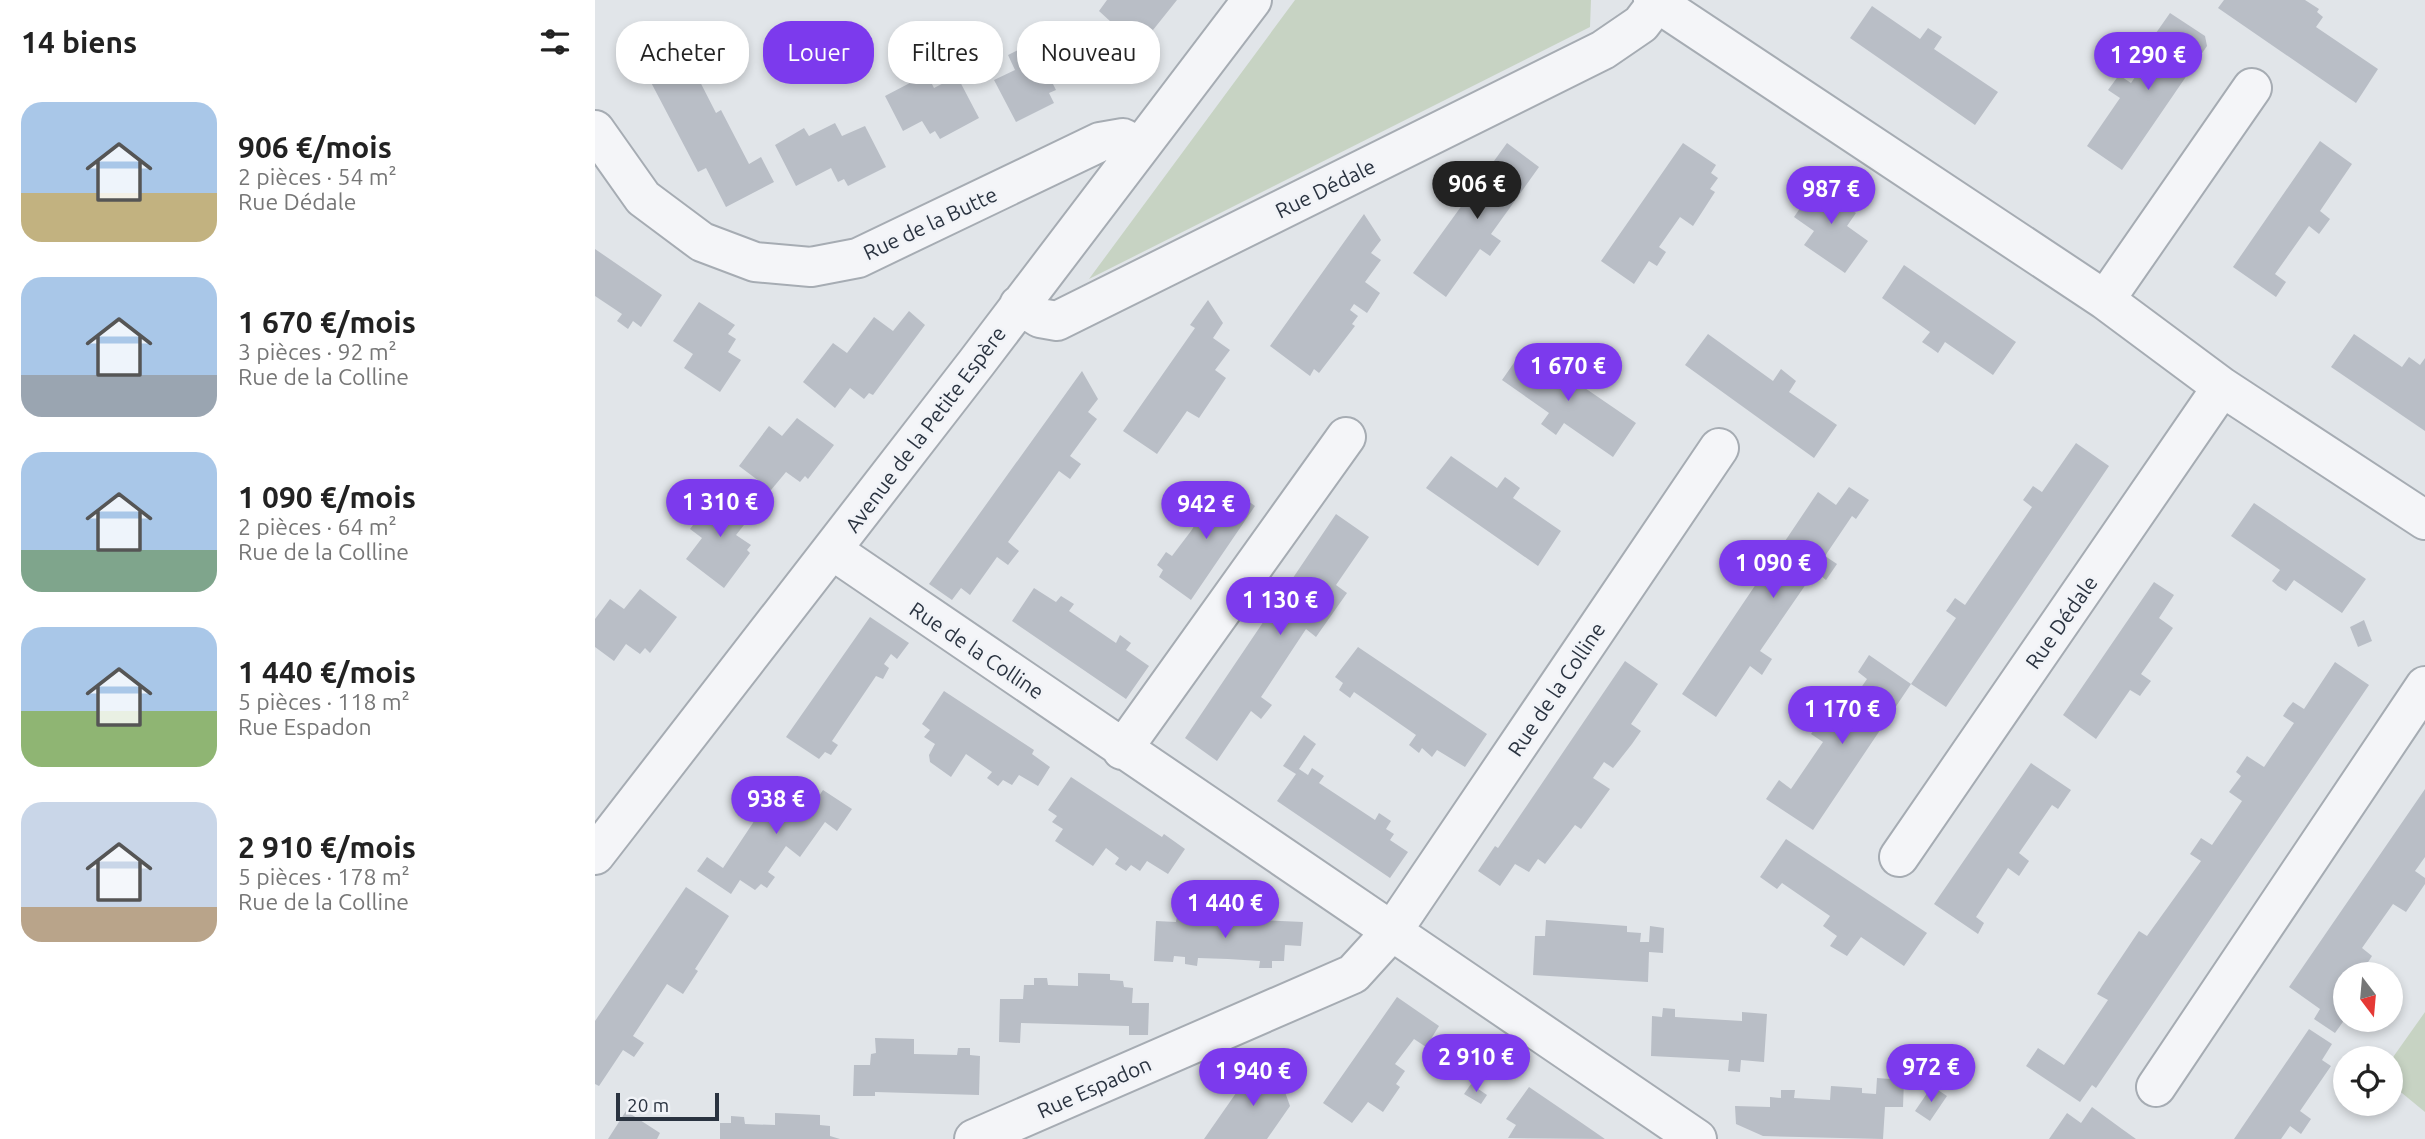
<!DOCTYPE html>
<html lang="fr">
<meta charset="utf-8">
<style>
:root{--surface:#fff;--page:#f6f6f6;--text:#222;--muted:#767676;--accent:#7c3aed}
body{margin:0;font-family:Ubuntu,sans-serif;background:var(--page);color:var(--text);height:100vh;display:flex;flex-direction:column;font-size:26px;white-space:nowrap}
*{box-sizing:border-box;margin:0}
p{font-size:23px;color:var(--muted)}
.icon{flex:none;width:38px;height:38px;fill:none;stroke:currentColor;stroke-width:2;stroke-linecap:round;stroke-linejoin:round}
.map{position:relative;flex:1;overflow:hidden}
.sheet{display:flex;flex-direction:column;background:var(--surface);width:595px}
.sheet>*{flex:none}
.guide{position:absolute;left:21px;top:21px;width:665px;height:63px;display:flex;gap:14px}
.needle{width:46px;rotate:164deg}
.controls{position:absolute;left:1738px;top:962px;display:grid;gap:14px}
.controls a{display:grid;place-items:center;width:70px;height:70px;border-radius:50%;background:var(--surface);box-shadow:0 4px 10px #0003;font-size:35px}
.scale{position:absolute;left:21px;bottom:18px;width:103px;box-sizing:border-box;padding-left:7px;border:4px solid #2a3340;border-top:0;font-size:19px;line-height:24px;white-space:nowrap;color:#2a3340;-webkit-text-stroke:5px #f1f3f7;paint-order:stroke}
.price{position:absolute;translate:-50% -60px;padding:0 16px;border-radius:24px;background:var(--accent);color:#fff;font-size:23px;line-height:46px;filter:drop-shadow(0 2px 4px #0008)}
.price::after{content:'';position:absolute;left:50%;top:42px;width:21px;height:16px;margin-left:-10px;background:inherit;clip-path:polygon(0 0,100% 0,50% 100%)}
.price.on{background:#222;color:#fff}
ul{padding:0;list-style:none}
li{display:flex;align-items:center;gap:21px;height:175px;padding:0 21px}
li span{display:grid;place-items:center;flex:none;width:196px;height:140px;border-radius:21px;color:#555}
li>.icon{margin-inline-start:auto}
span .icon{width:84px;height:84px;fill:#fffc;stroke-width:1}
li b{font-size:30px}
h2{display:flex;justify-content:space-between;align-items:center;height:84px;padding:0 21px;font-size:30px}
.tag{padding:0 24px;border-radius:28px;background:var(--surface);box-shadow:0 4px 10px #0003;font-size:24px;line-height:63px}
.tag.on{background:var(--accent);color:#fff}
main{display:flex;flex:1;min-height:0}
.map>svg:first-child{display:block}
</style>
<main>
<section class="sheet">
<h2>14 biens<svg class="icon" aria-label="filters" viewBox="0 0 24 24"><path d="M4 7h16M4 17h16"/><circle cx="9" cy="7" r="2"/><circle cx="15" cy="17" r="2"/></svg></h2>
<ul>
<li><span style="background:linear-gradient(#a9c7e8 65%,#c2b280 0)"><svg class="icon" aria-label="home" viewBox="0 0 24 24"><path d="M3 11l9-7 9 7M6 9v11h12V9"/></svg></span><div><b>906 €/mois</b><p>2 pièces · 54 m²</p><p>Rue Dédale</p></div></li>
<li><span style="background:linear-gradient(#a9c7e8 70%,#9aa5b1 0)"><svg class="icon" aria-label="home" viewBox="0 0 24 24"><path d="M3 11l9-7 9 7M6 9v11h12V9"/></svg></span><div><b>1 670 €/mois</b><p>3 pièces · 92 m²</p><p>Rue de la Colline</p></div></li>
<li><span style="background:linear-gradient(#a9c7e8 70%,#7fa58c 0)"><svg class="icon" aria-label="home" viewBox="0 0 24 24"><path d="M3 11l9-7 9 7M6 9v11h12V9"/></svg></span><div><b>1 090 €/mois</b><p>2 pièces · 64 m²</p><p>Rue de la Colline</p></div></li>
<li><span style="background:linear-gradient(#a9c7e8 60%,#8fb573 0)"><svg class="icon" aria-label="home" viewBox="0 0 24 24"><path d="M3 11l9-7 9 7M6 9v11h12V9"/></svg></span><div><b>1 440 €/mois</b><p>5 pièces · 118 m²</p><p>Rue Espadon</p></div></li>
<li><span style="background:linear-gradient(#c9d6e8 75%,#b9a48a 0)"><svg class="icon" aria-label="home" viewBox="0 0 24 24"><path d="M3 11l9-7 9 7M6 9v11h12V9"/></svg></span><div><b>2 910 €/mois</b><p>5 pièces · 178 m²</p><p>Rue de la Colline</p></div></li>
</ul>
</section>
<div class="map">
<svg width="1830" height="1139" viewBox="0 0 1830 1139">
<rect width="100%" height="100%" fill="#e1e5e9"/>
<path fill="#c7d3c3" d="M 700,0 L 996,0 L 995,27 L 494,279 Z
M 1830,1012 L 1830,1112 L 1796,1084 L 1796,1060 Z"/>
<path fill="#b9bec6" d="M 512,0 L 582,0 L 530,65 L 508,47 L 518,34 L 511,29 L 516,22 L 504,11 Z
M 1629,0 L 1710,0 L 1724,9 L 1722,12 L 1728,17 L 1721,27 L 1783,69 L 1761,103 L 1623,8 Z
M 1277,6 L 1325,39 L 1333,28 L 1347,37 L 1339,49 L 1403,92 L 1380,125 L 1255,38 Z
M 1575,13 L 1610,36 L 1612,46 L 1527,170 L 1492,146 L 1525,98 L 1513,90 L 1524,75 L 1536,83 L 1567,37 L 1561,33 Z
M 456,33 L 475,67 L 455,78 L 461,90 L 454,93 L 459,103 L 421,122 L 399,80 L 420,70 L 413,55 Z
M 63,38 L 74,58 L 89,50 L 94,59 L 101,56 L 108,69 L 100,72 L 121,113 L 126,110 L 154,164 L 166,157 L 179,182 L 131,207 L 111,168 L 103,172 L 39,50 Z
M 332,74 L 339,88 L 362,76 L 384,118 L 345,139 L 340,131 L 335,134 L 327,121 L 308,131 L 290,96 Z
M 240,123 L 247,136 L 270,126 L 291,167 L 253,186 L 249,179 L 243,182 L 236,168 L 201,186 L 180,145 L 209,128 L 214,136 Z
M 1725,141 L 1757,164 L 1725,211 L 1735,219 L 1724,234 L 1714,226 L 1680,274 L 1691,282 L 1681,297 L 1638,267 Z
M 912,143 L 944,167 L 896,234 L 906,241 L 895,256 L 885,249 L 851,297 L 818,273 Z
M 1088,143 L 1121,165 L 1116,173 L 1123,178 L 1115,189 L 1120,192 L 1098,226 L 1085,217 L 1064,247 L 1071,252 L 1062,266 L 1054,261 L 1039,284 L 1006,261 Z
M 1225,179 L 1260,202 L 1255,209 L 1261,213 L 1252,226 L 1273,241 L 1250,273 L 1209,245 L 1219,231 L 1199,217 Z
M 769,214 L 786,240 L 776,253 L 786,260 L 770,282 L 785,293 L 772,313 L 759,304 L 755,310 L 763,316 L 757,324 L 760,326 L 724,373 L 719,369 L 715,376 L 675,346 Z
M 0,249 L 67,295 L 46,327 L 38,321 L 33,329 L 22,321 L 27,314 L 0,296 Z
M 1309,265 L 1421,342 L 1398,375 L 1350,342 L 1343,353 L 1336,348 L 1327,342 L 1335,332 L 1287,298 Z
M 613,300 L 628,323 L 618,338 L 635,350 L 620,370 L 631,378 L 604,418 L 592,411 L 562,454 L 528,431 L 600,328 L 595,325 Z
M 104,302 L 140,325 L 133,334 L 141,339 L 133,352 L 146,360 L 125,392 L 89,368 L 98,354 L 78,341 Z
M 314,311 L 330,325 L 278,395 L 274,393 L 269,399 L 255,388 L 240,408 L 208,382 L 238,343 L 252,353 L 279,317 L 298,331 Z
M 1113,334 L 1178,381 L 1186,369 L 1201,381 L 1194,392 L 1242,425 L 1219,458 L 1090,365 Z
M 1759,334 L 1807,367 L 1814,357 L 1825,365 L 1830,358 L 1830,431 L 1736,367 Z
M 930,347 L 1041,423 L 1018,457 L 969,423 L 961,435 L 946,424 L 954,413 L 907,380 Z
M 487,371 L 503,399 L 493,412 L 502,419 L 475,456 L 486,464 L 475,479 L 464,471 L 413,542 L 424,551 L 413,565 L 402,557 L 375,595 L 366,588 L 357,600 L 334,584 Z
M 202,418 L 239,445 L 213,479 L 210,476 L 205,482 L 191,472 L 176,490 L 144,466 L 174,426 L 187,436 Z
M 1481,443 L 1514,466 L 1351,707 L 1316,684 L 1361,618 L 1351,611 L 1360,598 L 1370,605 L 1437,507 L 1428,500 L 1438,486 L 1447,492 Z
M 856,456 L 902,488 L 910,477 L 917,482 L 925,488 L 918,498 L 966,531 L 943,566 L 831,488 Z
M 628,483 L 660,506 L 596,600 L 564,577 L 568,570 L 562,565 L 571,552 L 577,556 L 596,531 L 613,504 L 607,499 L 616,487 L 622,491 Z
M 1254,487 L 1274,500 L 1261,519 L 1257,516 L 1230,556 L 1242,564 L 1231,580 L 1220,571 L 1165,651 L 1177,659 L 1167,675 L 1155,666 L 1121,717 L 1087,694 L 1223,492 L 1241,505 Z
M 124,490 L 157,515 L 141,535 L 156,545 L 152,550 L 155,553 L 129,588 L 91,559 L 107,538 L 95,529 Z
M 1659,503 L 1771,579 L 1747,613 L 1699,580 L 1691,591 L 1683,586 L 1677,581 L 1685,570 L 1636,536 Z
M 741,514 L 774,537 L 741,585 L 752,593 L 721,637 L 711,629 L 666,697 L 677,705 L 666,719 L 656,711 L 622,761 L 590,738 Z
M 1559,582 L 1579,595 L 1564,618 L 1578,628 L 1546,674 L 1556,681 L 1550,689 L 1545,696 L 1535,690 L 1501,739 L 1468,715 Z
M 439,588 L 461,602 L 466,596 L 479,604 L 474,611 L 521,643 L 525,635 L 536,643 L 531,650 L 554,666 L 531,699 L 417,621 Z
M 45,589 L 82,617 L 55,653 L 50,648 L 45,654 L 31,644 L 19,661 L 0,647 L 0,619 L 15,599 L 29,609 Z
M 275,617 L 314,643 L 302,659 L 296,654 L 289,664 L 294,668 L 288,679 L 281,676 L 237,741 L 243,745 L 236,755 L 230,752 L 224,759 L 191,737 Z
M 1769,620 L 1777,641 L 1763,647 L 1755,627 Z
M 763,647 L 892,734 L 870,767 L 842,750 L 837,757 L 827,748 L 824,753 L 814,745 L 821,735 L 759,692 L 755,698 L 744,690 L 748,683 L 740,677 Z
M 1274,655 L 1316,684 L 1218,830 L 1171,799 L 1184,780 L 1196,789 L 1228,742 L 1216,734 L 1227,719 L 1239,727 L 1272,679 L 1263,672 Z
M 1030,661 L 1063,684 L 1036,724 L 1046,731 L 1037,744 L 1018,768 L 1009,762 L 998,778 L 1015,789 L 986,829 L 980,825 L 950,864 L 943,859 L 934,872 L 920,864 L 905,886 L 883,871 L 900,846 L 903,848 Z
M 1740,662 L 1774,685 L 1501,1088 L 1497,1085 L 1485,1102 L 1431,1066 L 1443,1048 L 1469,1065 L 1513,1000 L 1502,994 L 1507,986 L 1544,931 L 1552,936 L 1606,861 L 1595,854 L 1606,838 L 1617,845 L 1647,801 L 1634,792 L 1646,776 L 1641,772 L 1652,756 L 1669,767 L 1699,723 L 1688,716 L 1693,708 L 1698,702 L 1709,709 Z
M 349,691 L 439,750 L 437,754 L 455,767 L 443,786 L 424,775 L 417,785 L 408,780 L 403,786 L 392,778 L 397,772 L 371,754 L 356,777 L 335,762 L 334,755 L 340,744 L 329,737 L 335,730 L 327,724 Z
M 709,735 L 721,744 L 704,769 L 713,775 L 717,768 L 729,776 L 724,783 L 780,820 L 784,813 L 796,821 L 791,829 L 799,834 L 795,840 L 813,852 L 795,878 L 682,801 L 701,774 L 688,766 Z
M 1436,763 L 1476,790 L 1463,809 L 1457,805 L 1424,853 L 1434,861 L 1424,876 L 1413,868 L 1381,917 L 1389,923 L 1383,934 L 1339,904 Z
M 476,777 L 567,837 L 569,834 L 590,849 L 573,874 L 552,861 L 545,871 L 536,865 L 531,871 L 520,864 L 524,858 L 511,848 L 498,866 L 460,841 L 468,829 L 457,822 L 462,816 L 453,810 Z
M 187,779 L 220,802 L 228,790 L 257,809 L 242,831 L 230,822 L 205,857 L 191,846 L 173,872 L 180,877 L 172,888 L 166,884 L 160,890 L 145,880 L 136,894 L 102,871 L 112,857 L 128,868 Z
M 1830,789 L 1830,857 L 1820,871 L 1830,878 L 1830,884 L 1811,912 L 1798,904 L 1767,948 L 1777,956 L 1768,970 L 1765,975 L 1750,975 L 1750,1019 L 1740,1033 L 1719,1019 L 1725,1009 L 1694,987 Z
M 1191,839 L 1332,933 L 1309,966 L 1266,937 L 1252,956 L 1235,946 L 1242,936 L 1228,926 L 1235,916 L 1187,883 L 1182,889 L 1165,877 Z
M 91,887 L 134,916 L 100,969 L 103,971 L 88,994 L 72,984 L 38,1036 L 49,1043 L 39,1057 L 28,1050 L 4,1086 L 0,1084 L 0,1021 Z
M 582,916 L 708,922 L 706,946 L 690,945 L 689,961 L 677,961 L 677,968 L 664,968 L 665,961 L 633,959 L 603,958 L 602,966 L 590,964 L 590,957 L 579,956 L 578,962 L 559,961 L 561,921 L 581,922 Z
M 951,920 L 1032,926 L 1032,932 L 1046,933 L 1045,942 L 1054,942 L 1055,926 L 1069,928 L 1068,953 L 1054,952 L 1053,982 L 938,975 L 940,936 L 950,936 Z
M 483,973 L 515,974 L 515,980 L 528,981 L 529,987 L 538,988 L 537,1003 L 554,1003 L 553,1035 L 534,1035 L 534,1026 L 426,1023 L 425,1043 L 404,1042 L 405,999 L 428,999 L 429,985 L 439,985 L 439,978 L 452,978 L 453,985 L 483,986 Z
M 802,997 L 844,1026 L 831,1047 L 819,1039 L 800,1064 L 810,1071 L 801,1084 L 805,1087 L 788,1112 L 773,1102 L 757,1123 L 728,1103 Z
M 1068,1008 L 1080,1009 L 1080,1017 L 1147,1021 L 1147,1012 L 1172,1014 L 1169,1062 L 1146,1060 L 1145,1072 L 1133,1071 L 1134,1060 L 1056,1056 L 1057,1016 L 1067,1017 Z
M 1714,1029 L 1737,1044 L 1727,1060 L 1736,1066 L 1705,1111 L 1716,1119 L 1706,1134 L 1695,1126 L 1686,1139 L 1639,1139 Z
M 280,1038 L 319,1039 L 319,1054 L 362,1055 L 363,1048 L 375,1048 L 375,1055 L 385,1056 L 384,1095 L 280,1092 L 280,1096 L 258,1096 L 259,1065 L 275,1065 L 276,1054 L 281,1053 Z
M 662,1063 L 694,1086 L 690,1092 L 695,1106 L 672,1139 L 609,1139 Z
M 1282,1078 L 1309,1080 L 1308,1107 L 1290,1107 L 1288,1139 L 1168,1136 L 1141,1124 L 1140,1106 L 1175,1107 L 1175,1097 L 1186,1098 L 1186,1090 L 1200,1090 L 1199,1098 L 1235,1100 L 1236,1086 L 1267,1088 L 1267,1093 L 1281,1094 Z
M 876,1084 L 892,1095 L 886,1104 L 869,1094 Z
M 1337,1086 L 1352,1096 L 1335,1121 L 1320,1111 Z
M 934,1087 L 981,1119 L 1010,1139 L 913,1138 L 921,1125 L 911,1119 Z
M 1497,1107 L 1527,1129 L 1541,1139 L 1454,1139 L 1472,1113 L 1486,1123 Z
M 31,1111 L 65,1133 L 62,1139 L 13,1139 Z
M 180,1113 L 225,1115 L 225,1125 L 235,1126 L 235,1136 L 245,1139 L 125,1139 L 125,1123 L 136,1123 L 136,1116 L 149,1117 L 150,1124 L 180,1125 Z"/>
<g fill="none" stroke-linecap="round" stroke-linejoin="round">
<defs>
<path id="minor" d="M 1058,0 L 1510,300 L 1627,387 L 1830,520
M 0,130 L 48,198 L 107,242 L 160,262 L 216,267 L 263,258 L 505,142 L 528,138 L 544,147
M 1510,300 L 1657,88
M 424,305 L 445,318 L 462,321 L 1008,50 L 1046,24 L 1062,3
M 237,550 L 1102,1139
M 527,750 L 751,437
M 0,855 L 382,362 L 657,0
M 1304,857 L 1627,387
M 1561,1087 L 1830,686
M 379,1139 L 758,974 L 798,930 L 1124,448"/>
</defs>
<use href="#minor" stroke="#a6acb3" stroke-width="42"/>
<use href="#minor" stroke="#f4f5f8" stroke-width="38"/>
</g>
<g text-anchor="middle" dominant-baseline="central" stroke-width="5" stroke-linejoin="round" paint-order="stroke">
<g font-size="21" fill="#2a3340" stroke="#f1f3f7">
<text transform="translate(730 188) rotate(-26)">Rue Dédale</text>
<text transform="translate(335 223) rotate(-25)">Rue de la Butte</text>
<text transform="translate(330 429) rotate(-53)">Avenue de la Petite Espère</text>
<text transform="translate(1466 622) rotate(-55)">Rue Dédale</text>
<text transform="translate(382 650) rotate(34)">Rue de la Colline</text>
<text transform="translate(961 689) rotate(-56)">Rue de la Colline</text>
<text transform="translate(499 1087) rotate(-24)">Rue Espadon</text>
</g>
</g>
</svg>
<div class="controls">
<a><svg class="needle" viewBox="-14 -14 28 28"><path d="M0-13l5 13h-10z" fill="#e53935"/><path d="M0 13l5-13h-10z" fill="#767676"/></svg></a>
<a><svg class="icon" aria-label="locate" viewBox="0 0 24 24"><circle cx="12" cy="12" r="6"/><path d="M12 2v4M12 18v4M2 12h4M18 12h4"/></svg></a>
</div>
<div class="scale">20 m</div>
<b class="price" style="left:1553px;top:92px">1 290 €</b>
<b class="price on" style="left:882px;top:221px">906 €</b>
<b class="price" style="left:1236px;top:226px">987 €</b>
<b class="price" style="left:973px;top:403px">1 670 €</b>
<b class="price" style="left:125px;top:539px">1 310 €</b>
<b class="price" style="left:611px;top:541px">942 €</b>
<b class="price" style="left:1178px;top:600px">1 090 €</b>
<b class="price" style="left:685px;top:637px">1 130 €</b>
<b class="price" style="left:1247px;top:746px">1 170 €</b>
<b class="price" style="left:181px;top:836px">938 €</b>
<b class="price" style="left:630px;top:940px">1 440 €</b>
<b class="price" style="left:881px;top:1094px">2 910 €</b>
<b class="price" style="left:1336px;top:1104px">972 €</b>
<b class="price" style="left:658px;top:1108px">1 940 €</b>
<div class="guide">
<a class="tag">Acheter</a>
<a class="tag on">Louer</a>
<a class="tag">Filtres</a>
<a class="tag">Nouveau</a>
</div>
</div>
</main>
